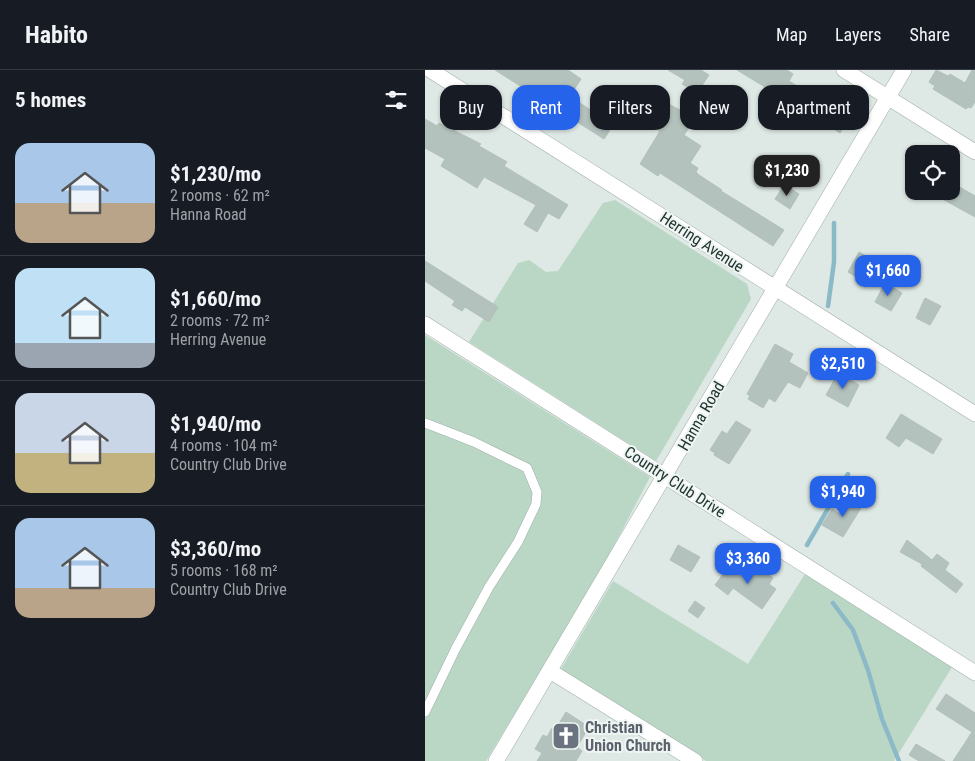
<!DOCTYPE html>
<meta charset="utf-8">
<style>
:root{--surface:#171b24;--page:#20242c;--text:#f1f3f6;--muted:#9ea1a6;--line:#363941;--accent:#2563eb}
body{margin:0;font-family:"Roboto Condensed",sans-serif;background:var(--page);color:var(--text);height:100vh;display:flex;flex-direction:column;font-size:19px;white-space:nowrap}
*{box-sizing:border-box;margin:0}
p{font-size:16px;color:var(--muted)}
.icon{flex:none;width:28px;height:28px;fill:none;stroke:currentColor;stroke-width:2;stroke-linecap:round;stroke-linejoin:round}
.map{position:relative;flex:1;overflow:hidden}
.drawer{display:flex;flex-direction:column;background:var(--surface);width:425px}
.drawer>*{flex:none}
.top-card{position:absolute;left:15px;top:15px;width:460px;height:45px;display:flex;gap:10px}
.tools{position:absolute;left:480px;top:75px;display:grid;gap:10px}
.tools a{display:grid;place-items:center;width:55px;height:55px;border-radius:10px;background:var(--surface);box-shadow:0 1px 4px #0004;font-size:25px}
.price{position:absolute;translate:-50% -42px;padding:0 11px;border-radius:10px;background:var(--accent);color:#fff;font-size:16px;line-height:32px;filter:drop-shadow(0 1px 2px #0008)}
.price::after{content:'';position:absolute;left:50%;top:30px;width:15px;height:11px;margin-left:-8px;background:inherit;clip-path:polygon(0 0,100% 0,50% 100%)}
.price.current{background:#222;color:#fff}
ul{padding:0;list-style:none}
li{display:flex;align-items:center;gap:15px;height:125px;padding:0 15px}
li+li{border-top:1px solid var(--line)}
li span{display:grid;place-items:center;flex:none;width:140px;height:100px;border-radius:15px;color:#555}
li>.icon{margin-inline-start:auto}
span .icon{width:60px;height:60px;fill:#fffc;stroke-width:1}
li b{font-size:21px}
h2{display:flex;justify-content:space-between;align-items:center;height:60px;padding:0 15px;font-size:21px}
.chip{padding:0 18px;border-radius:15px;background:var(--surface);box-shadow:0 1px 4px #0004;font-size:18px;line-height:45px}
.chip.current{background:var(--accent);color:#fff}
header{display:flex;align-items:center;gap:30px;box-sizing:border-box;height:70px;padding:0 25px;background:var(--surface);border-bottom:1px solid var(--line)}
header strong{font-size:24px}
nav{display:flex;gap:28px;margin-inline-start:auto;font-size:18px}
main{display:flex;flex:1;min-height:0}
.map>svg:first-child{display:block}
</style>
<header>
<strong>Habito</strong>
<nav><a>Map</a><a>Layers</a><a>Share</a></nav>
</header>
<main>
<section class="drawer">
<h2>5 homes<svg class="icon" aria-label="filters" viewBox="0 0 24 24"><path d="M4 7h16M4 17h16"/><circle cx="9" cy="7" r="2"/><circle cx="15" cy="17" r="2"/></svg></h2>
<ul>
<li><span style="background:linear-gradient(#a9c7e8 60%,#b9a48a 0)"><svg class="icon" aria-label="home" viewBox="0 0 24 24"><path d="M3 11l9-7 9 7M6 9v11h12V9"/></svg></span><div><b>$1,230/mo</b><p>2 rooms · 62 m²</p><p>Hanna Road</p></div></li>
<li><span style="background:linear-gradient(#bfe0f5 75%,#9aa5b1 0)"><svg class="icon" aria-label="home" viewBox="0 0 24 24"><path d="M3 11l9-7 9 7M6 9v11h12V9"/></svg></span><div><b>$1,660/mo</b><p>2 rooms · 72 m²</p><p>Herring Avenue</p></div></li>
<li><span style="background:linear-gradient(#c9d6e8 60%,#c2b280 0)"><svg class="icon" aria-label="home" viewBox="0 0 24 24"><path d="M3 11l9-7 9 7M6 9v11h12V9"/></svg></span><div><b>$1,940/mo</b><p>4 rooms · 104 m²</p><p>Country Club Drive</p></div></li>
<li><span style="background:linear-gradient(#a9c7e8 70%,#b9a48a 0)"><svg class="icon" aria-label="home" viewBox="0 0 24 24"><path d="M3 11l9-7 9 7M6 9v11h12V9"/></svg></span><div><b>$3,360/mo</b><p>5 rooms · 168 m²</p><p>Country Club Drive</p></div></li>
</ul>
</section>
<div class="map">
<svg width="550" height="691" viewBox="0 0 550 691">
<rect width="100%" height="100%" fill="#dee8e4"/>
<path fill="#b9d7c4" d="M 190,130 L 322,214 L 326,229 L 231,391 L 44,272 L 93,193 L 104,190 L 121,202 L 133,201 L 178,133 Z
M 0,265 L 225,407 L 173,506 L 61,691 L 0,691 Z
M 380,504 L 527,597 L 469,691 L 281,691 L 136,599 L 188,511 L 323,594 Z"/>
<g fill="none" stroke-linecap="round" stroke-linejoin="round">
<path stroke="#8cb9c7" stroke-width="4.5" d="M 403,236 L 409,192 L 409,153
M 382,475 L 423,404
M 408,533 L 428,560 L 443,600 L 457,649 L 474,691"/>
</g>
<path fill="#b4c2bd" stroke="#b2c0bb" d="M 70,0 L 143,0 L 156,9 L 145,26 L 171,44 L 175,37 L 193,48 L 179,69 Z
M 243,0 L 276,0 L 284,5 L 272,23 L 257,14 L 260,10 Z
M 312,0 L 362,0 L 368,4 L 364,11 L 424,48 L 415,63 Z
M 511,0 L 523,6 L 525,4 L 540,13 L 547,0 L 550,0 L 550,32 L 546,38 L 543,37 L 541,39 L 508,19 L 510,16 L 504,12 Z
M 221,22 L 270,48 L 259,65 L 276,76 L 265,93 L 273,98 L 271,102 L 274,105 L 297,120 L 296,121 L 359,160 L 348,176 L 235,103 L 233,106 L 215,94 L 235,61 L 208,46 Z
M 0,49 L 12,56 L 14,53 L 56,74 L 54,76 L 82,92 L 79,96 L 143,135 L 134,149 L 123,143 L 112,162 L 99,154 L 111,135 L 59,107 L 52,118 L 16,96 L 20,89 L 0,78 Z
M 526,112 L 550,126 L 550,147 L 503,121 L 526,121 Z
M 359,115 L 374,124 L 365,139 L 350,129 Z
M 434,182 L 459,196 L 447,216 L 423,202 Z
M 0,191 L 73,237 L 64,252 L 40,237 L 37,241 L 27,235 L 30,231 L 0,211 Z
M 460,213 L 477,223 L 466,241 L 450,232 Z
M 500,228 L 516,236 L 505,255 L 491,248 Z
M 350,274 L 368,284 L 364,292 L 383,303 L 375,318 L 363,312 L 350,332 L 344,328 L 338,338 L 323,329 L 325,326 L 322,324 Z
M 413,303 L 434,315 L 423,337 L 401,325 Z
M 476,344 L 517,369 L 508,384 L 481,368 L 474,377 L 461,368 Z
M 311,351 L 326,360 L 304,394 L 289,385 L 290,383 L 285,380 L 297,361 L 302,364 Z
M 430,427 L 439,433 L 418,467 L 397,455 L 407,439 L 418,446 Z
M 482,470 L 507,490 L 512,484 L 524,493 L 520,500 L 538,514 L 531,523 L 496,496 L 497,494 L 475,482 Z
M 253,475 L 275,487 L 266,502 L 245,490 Z
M 304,496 L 317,506 L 322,498 L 329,504 L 333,498 L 348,508 L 344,514 L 351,519 L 337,539 L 308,518 L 303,525 L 290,515 Z
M 270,531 L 280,538 L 273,548 L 263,541 Z
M 521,624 L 550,643 L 550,691 L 528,691 L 547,662 L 511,639 Z
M 141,642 L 164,657 L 152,677 L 157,681 L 151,691 L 112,691 L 117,683 L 110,679 L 118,665 L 122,667 L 127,658 L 130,660 Z
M 491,674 L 520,691 L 494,691 L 484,685 Z"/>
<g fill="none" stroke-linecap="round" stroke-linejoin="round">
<defs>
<path id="service" d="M 0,353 L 49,372 L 102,398 L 112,422 L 111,434 L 93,472 L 64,517 L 31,578 L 0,642"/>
<path id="minor" d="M 5,0 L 550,344
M 419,0 L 550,82
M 0,254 L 550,603
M 125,601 L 270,691
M 71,691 L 479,0"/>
</defs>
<use href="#service" stroke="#a2afab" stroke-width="10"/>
<use href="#minor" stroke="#a2afab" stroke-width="16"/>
<use href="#service" stroke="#fff" stroke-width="9"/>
<use href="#minor" stroke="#fff" stroke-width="15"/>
</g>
<defs>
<symbol id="church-square" viewBox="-11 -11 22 22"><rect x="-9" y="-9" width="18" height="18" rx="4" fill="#6b7280" stroke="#eef5f2"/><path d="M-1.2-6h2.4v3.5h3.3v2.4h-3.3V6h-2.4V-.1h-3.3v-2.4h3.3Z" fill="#fff"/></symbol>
</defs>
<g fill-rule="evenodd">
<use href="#church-square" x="125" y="650" width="32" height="32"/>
</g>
<g text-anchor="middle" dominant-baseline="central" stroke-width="4" stroke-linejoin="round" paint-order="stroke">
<g font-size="16" fill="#223532" stroke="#eef5f2">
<text transform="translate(277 172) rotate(33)">Herring Avenue</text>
<text transform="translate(276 346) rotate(-60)">Hanna Road</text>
<text transform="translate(250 412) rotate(33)">Country Club Drive</text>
</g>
<g font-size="16" font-weight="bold" fill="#5b616d" stroke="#eef5f2" text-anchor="start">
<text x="160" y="657">Christian<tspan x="160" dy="18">Union Church</tspan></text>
</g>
</g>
</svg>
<div class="tools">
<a><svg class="icon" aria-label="locate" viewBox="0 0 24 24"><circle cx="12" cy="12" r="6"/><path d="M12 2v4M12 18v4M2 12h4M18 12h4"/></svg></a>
</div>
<b class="price current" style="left:362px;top:127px">$1,230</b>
<b class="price" style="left:463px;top:227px">$1,660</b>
<b class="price" style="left:418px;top:320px">$2,510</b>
<b class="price" style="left:418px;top:448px">$1,940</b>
<b class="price" style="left:323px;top:515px">$3,360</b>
<div class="top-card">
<a class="chip">Buy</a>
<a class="chip current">Rent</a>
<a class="chip">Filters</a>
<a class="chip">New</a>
<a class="chip">Apartment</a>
</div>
</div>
</main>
